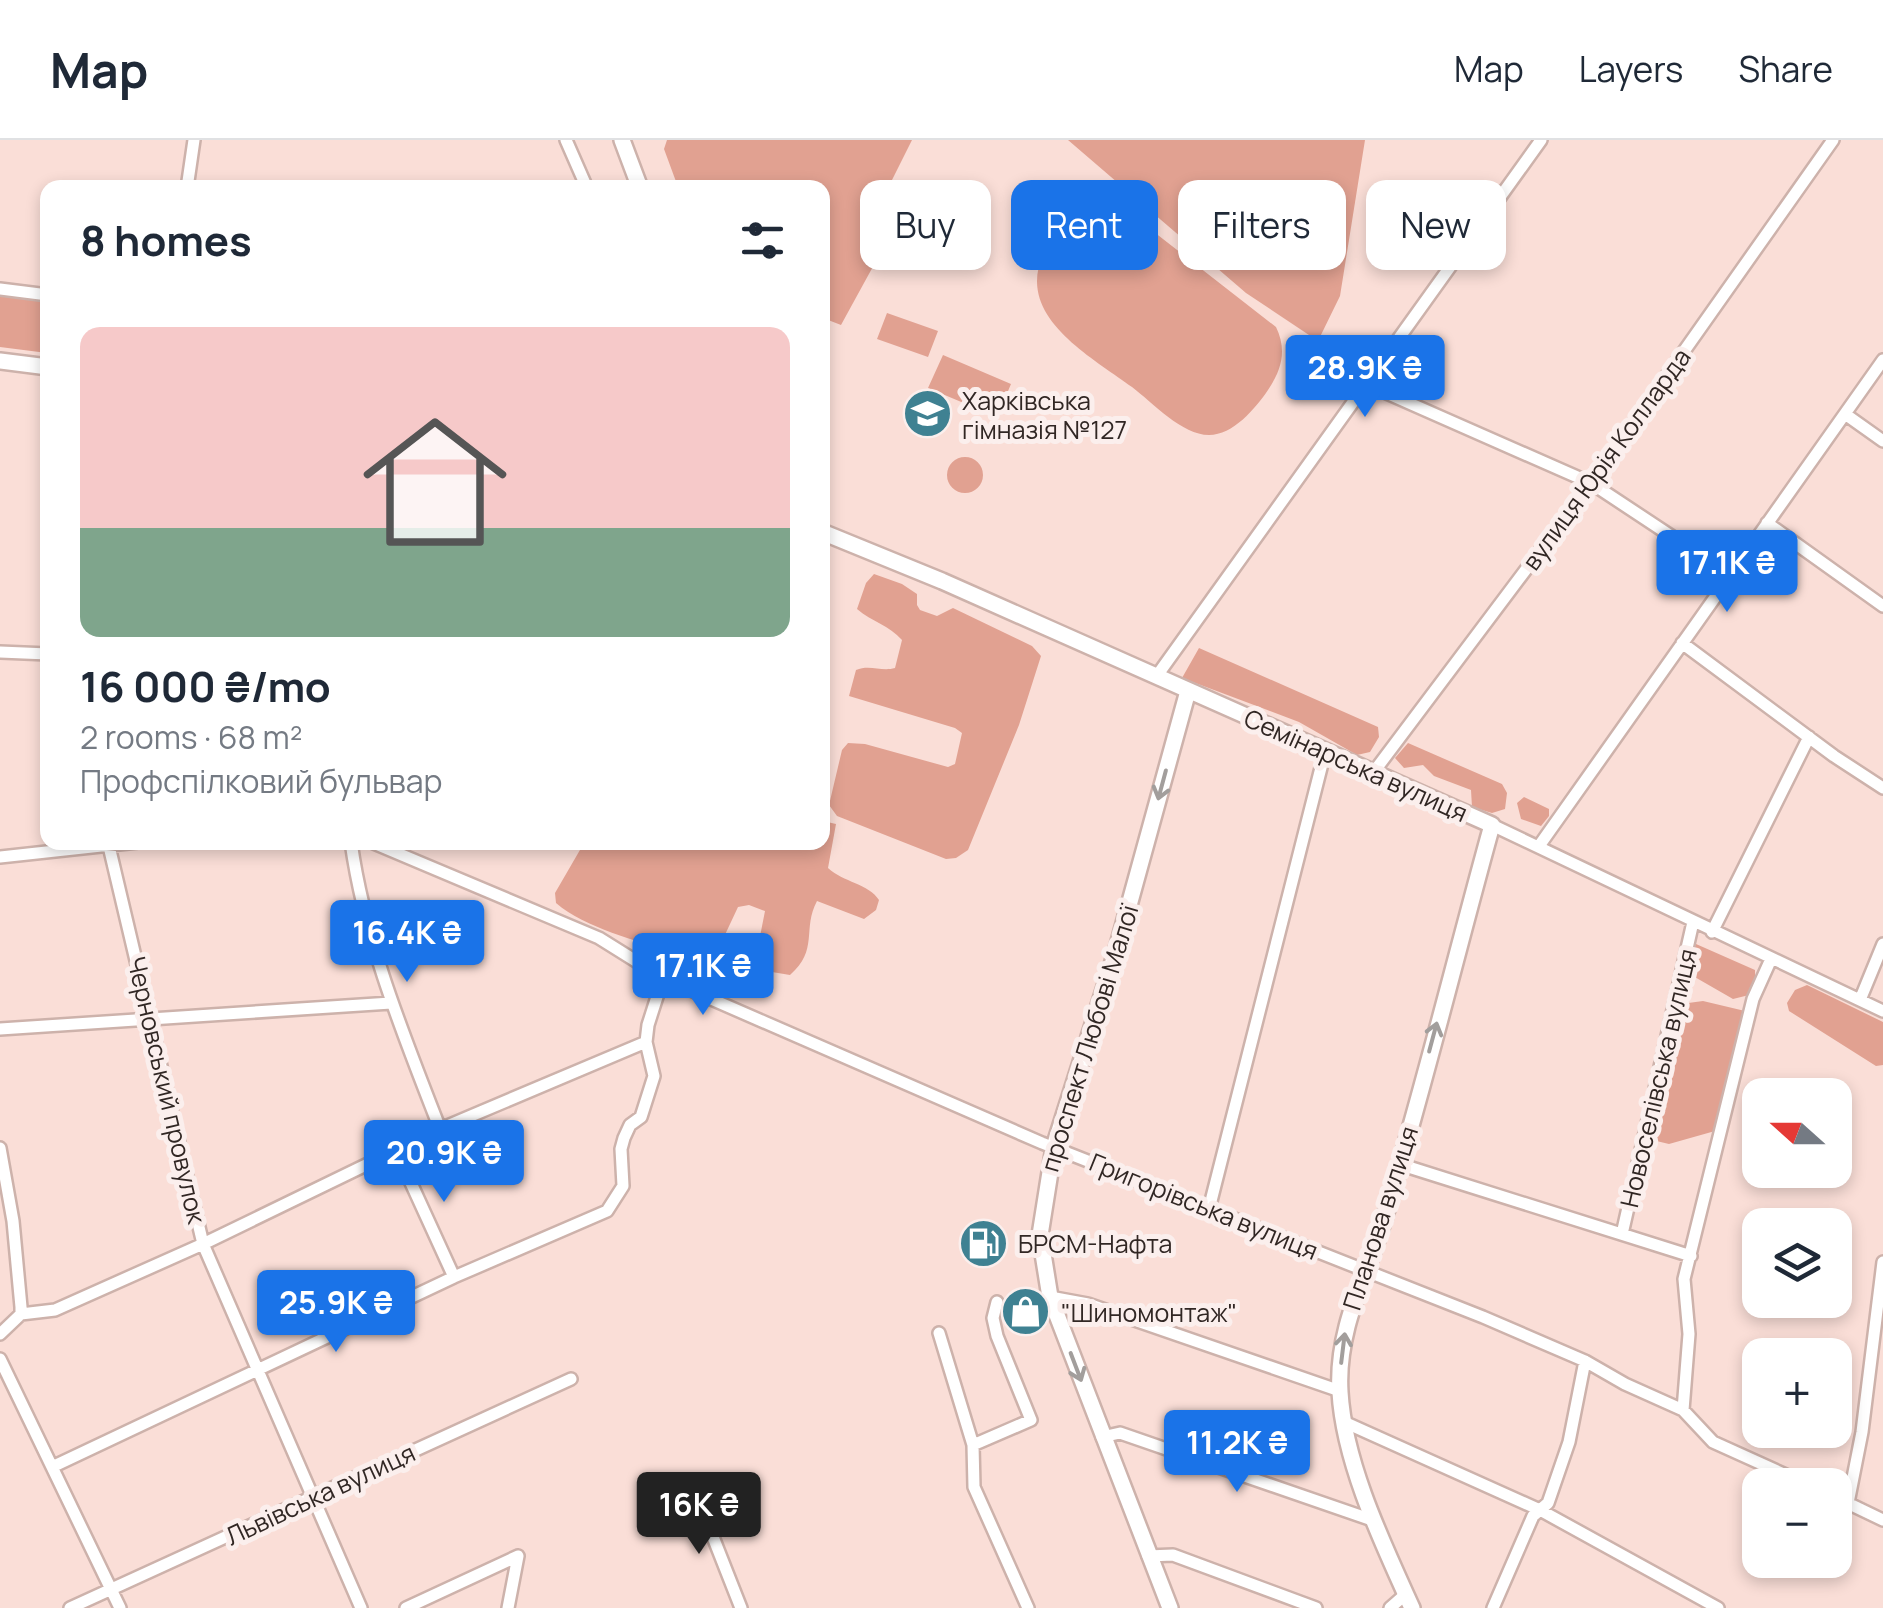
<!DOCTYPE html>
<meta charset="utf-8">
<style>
:root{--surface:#fff;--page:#f6f6f7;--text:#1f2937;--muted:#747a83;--line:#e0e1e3;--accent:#1a73e8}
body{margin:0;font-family:Manrope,sans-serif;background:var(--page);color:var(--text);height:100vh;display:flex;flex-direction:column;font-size:38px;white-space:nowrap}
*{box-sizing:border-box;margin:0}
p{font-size:32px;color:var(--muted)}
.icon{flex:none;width:55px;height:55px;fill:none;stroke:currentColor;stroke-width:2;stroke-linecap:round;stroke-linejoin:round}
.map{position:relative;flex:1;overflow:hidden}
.side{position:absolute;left:40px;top:40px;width:790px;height:670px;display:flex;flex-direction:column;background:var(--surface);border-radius:20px;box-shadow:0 5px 15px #0003}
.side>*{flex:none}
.hud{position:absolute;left:860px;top:40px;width:872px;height:90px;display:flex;gap:20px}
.needle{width:65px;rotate:291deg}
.tools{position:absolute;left:1742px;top:938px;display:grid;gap:20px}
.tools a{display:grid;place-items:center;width:110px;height:110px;border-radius:20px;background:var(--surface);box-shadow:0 5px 15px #0003;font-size:50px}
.price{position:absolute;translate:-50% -85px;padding:0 22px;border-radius:10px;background:var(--accent);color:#fff;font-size:32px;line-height:65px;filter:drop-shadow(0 2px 5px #0008)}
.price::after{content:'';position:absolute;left:50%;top:60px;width:30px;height:22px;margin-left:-15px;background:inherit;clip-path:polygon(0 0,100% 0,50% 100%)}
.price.current{background:#222;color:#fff}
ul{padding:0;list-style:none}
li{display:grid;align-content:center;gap:20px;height:530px;padding:0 40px}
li+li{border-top:2px solid var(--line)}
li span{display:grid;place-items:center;height:310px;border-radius:20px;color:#555}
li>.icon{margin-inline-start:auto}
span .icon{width:180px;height:180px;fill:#fffc;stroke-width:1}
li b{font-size:42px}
h2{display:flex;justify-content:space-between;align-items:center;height:120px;padding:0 40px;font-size:42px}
.pill{padding:0 35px;border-radius:20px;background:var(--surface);box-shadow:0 5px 15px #0003;font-size:35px;line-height:90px}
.pill.current{background:var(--accent);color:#fff}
header{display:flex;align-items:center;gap:60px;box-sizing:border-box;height:140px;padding:0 50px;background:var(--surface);border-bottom:2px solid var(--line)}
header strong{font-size:48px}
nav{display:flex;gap:55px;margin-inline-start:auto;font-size:35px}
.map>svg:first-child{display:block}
</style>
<header>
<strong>Map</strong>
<nav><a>Map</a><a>Layers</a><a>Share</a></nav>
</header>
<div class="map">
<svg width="1883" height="1468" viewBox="0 0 1883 1468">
<rect width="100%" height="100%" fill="#faded7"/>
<path fill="#e1a191" d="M 667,0 L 912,0 L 888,48 L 887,101 L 841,185 L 823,178 L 822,48 L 678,47 L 664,9 Z
M 1068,0 L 1365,0 L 1340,156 L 1318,201 L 1246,153 Z
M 1094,73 L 1120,74 L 1145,85 L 1276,187 C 1287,210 1282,229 1268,250 C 1255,269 1233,295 1209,295 C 1182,295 1153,263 1132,247 C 1092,217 1015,177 1043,115 C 1054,92 1071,82 1094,73 Z
M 0,153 L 47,159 L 47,213 L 0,207 Z
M 887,173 L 938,191 L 928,217 L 877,199 Z
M 943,215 L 1011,244 L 997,277 L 928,248 Z
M947 335a18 18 0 1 1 36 0a18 18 0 1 1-36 0Z
M 874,434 L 902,444 L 917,454 L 917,465 L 920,470 L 937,476 L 953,468 L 1032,506 L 1041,516 L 1019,585 L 968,710 L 956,718 L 946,719 L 837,676 L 829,665 L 842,610 L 848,603 L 865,604 L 948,627 L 955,624 L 962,593 L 955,588 L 849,556 L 856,530 C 870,524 881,532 895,528 L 902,500 C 889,485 872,482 857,469 L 866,443 Z
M 1199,508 L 1378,587 L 1379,597 L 1370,612 L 1357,615 L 1299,582 L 1182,538 Z
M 1408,603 L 1502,644 L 1507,653 L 1505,669 L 1492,673 L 1472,667 L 1471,650 L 1434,636 L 1423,625 L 1404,628 L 1395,618 Z
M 1524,657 L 1549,669 L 1549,676 L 1541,686 L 1521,679 L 1517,663 Z
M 823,681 L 836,684 L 828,728 C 843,742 869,744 879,760 L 876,770 L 864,779 L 817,761 C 802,789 819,810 790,835 L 772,832 L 755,822 L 765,771 L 749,765 L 738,767 L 723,799 L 718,831 C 701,829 689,821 674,814 C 636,799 586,789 556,763 L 555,753 L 584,703 L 822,702 Z
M 1696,804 L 1755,830 L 1755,843 L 1749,855 L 1733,859 L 1693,836 L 1689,821 Z
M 1807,845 L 1883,882 L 1883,925 L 1876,926 L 1789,871 L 1787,863 L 1795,850 Z
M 1703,861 L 1745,871 L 1715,991 L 1669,1004 L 1648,999 L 1681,864 Z"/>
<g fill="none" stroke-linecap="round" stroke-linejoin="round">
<defs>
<path id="minor" d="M 566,0 L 587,48
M 187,48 L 194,0
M 0,149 L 48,155
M 1366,244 L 1591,343 L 1730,435
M 1845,274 L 1883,301
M 1767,383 L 1883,466
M 1682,503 L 1834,616 L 1883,648
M 0,512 L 48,514
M 1156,537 L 1541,0
M 1373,633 L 1591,343 L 1833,0
M 1492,685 L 1883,871
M 108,702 L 203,1104 L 361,1468
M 351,702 C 365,802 404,896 440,989
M 371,702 L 599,798 L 663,838 L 1042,1003 L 1483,1177 L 1585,1221 L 1625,1244 L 1683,1270 L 1713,1302 L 1808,1345
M 1539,706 L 1883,220
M 0,717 L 138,702
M 1712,792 L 1809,597
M 1860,860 L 1883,804
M 0,889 L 391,863
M 0,1008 L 13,1081 L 21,1167 L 21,1174 L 0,1194
M 396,1010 L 454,1137
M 1399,1024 L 1691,1116
M 1209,1069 L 1325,612
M 1622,1094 L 1693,782
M 1050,1157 L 1088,1164 L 1340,1251
M 21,1174 L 55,1170 L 203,1104 L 440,989 L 646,902
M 939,1193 L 973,1305 L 974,1347 L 1028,1468
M 0,1219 L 120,1468
M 1683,1270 L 1689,1194 L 1684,1139 L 1753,859 L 1771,819
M 1344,1282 L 1540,1370 L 1718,1468
M 1102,1297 L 1120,1293 L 1375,1381
M 973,1305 L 1031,1280 L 997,1196 L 993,1178 L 997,1162
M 52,1327 L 454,1137 L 607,1071 L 623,1046 L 621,1009 L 624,998 L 630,985 L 641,977 L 654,936 L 646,902 L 648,885 L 663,838
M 669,1345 L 691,1341 L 741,1468
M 1835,1357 L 1883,1380
M 1848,1363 L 1862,1292 L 1883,1122
M 1148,1416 L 1173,1415 L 1316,1468
M 70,1468 L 571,1239
M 406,1468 L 518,1416
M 508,1468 L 518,1416
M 1390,1468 L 1406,1454
M 1493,1468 L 1533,1376 L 1548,1363 L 1569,1302 L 1585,1221"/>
<path id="major" d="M 622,0 L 640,48
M 0,221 L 48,227
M 822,392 L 942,441 L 1492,685 C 1456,815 1424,947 1385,1076 C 1367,1135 1336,1188 1340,1252 C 1344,1323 1383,1404 1412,1468
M 1170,1468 L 1050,1157 L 1040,1095 L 1054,1007 L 1117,809 L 1188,551"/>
</defs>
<use href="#minor" stroke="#cdb2ab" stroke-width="16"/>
<use href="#major" stroke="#cdb2ab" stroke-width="20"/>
<use href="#minor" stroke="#fff" stroke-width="11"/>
<use href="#major" stroke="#fff" stroke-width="15"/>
</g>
<defs><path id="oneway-shaft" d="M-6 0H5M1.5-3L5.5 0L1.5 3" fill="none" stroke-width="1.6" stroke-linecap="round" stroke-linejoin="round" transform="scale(2.5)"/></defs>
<g stroke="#a29e9c">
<use href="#oneway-shaft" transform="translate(1162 645) rotate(105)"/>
<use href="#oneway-shaft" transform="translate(1433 897) rotate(-75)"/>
<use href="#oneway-shaft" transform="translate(1343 1208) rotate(-83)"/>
<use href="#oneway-shaft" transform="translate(1076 1227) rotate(69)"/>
</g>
<defs>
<symbol id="school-disc" viewBox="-11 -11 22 22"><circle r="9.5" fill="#3f8192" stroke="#fbefed"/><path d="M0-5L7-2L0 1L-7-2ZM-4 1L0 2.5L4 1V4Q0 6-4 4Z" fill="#fff"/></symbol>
<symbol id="fuel-disc" viewBox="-11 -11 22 22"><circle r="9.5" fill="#3f8192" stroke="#fbefed"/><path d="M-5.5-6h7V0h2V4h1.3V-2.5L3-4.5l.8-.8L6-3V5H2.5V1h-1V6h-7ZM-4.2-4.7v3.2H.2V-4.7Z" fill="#fff"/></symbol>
<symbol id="shop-disc" viewBox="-11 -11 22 22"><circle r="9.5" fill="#3f8192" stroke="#fbefed"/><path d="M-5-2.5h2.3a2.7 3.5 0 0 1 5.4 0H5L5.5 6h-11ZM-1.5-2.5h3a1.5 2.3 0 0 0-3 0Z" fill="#fff"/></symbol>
</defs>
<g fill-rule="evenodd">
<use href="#school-disc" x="900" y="246" width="55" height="55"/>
<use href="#fuel-disc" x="956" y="1076" width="55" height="55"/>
<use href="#shop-disc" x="998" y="1144" width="55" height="55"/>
</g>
<g text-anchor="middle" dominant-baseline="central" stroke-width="10" stroke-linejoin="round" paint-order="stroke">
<g font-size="25" fill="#312724" stroke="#fbefed" text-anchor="start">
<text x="962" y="260">Харківська<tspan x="962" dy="29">гімназія №127</tspan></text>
<text x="1018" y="1103">БРСМ-Нафта</text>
<text x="1061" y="1172">"Шиномонтаж"</text>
</g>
<g font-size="25" fill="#312724" stroke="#fbefed">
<text transform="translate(1606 319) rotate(-54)">вулиця Юрія Колларда</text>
<text transform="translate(1356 625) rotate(24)">Семінарська вулиця</text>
<text transform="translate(1089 898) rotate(-73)">проспект Любові Малої</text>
<text transform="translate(1658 938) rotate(-77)">Новоселівська вулиця</text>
<text transform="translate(167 950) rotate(77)">Черновський провулок</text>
<text transform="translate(1204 1066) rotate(22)">Григорівська вулиця</text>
<text transform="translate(1380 1078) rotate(-72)">Планова вулиця</text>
<text transform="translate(320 1354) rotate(-25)">Львівська вулиця</text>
</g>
</g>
</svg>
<div class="tools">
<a><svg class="needle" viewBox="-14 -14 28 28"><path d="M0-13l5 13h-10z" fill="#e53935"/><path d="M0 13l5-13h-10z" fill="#747a83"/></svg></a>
<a><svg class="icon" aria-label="layers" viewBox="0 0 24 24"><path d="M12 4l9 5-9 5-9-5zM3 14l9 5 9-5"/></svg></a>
<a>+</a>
<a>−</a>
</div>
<b class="price" style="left:1365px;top:280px">28.9K ₴</b>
<b class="price" style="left:1727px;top:475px">17.1K ₴</b>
<b class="price" style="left:407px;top:845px">16.4K ₴</b>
<b class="price" style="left:703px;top:878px">17.1K ₴</b>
<b class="price" style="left:444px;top:1065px">20.9K ₴</b>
<b class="price" style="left:336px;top:1215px">25.9K ₴</b>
<b class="price" style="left:1237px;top:1355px">11.2K ₴</b>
<b class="price current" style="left:699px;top:1417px">16K ₴</b>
<div class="hud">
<a class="pill">Buy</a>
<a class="pill current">Rent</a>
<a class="pill">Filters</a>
<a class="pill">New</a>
</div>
<section class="side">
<h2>8 homes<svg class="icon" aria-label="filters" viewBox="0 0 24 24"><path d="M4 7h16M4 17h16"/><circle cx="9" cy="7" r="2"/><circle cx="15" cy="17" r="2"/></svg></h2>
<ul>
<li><span style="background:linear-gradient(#f6c9c9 65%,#7fa58c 0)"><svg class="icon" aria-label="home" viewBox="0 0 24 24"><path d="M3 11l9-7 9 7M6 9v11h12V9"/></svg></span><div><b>16 000 ₴/mo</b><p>2 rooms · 68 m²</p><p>Профспілковий бульвар</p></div></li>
</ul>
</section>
</div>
